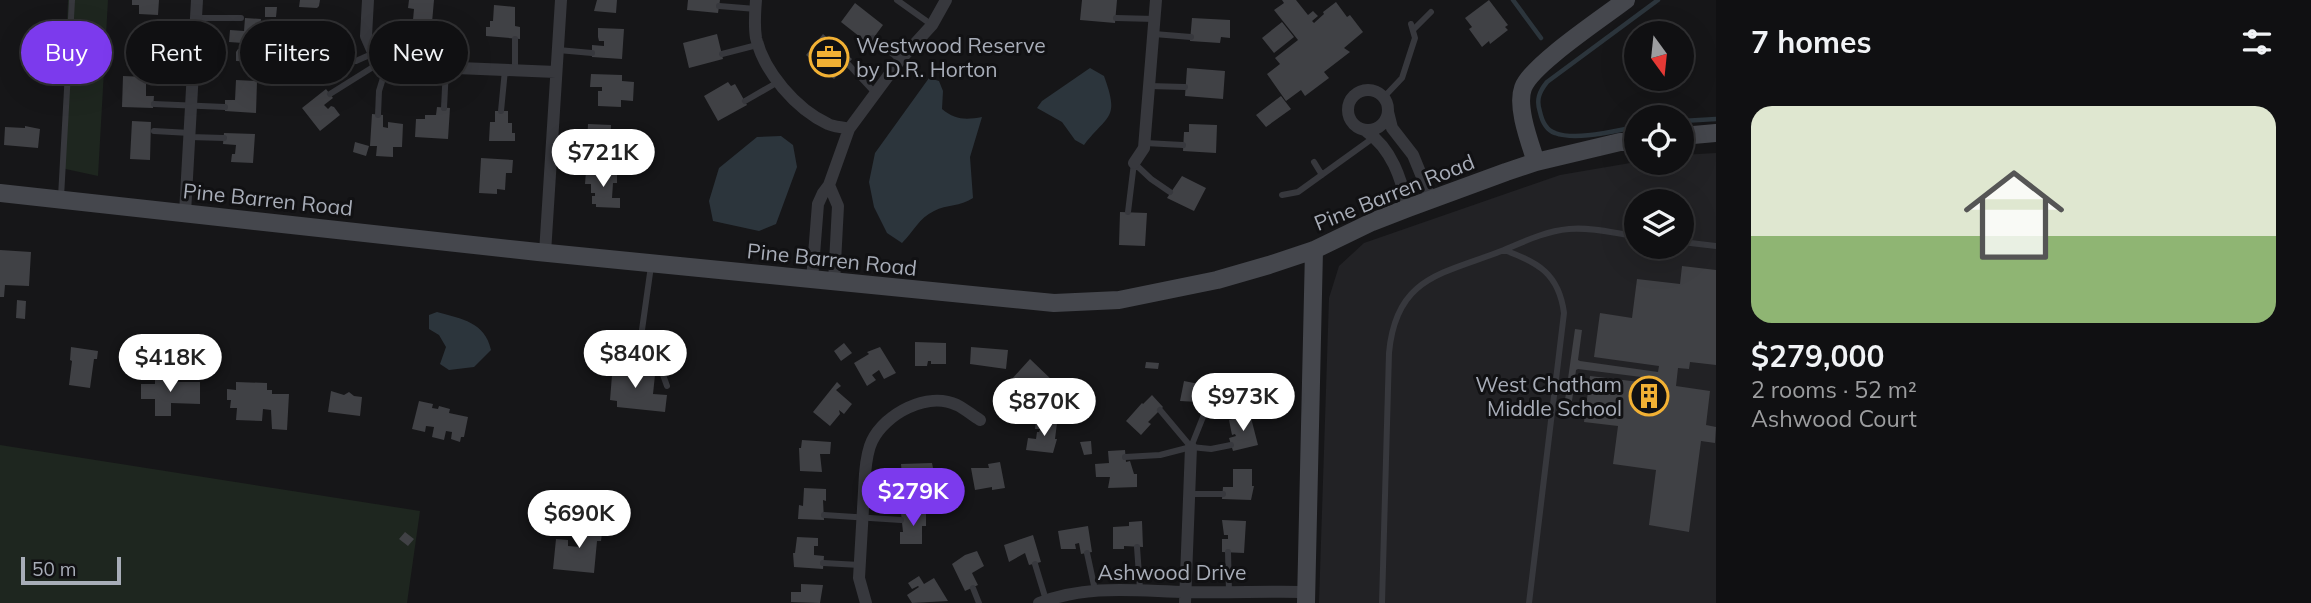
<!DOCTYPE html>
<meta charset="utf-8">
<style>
:root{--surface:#101012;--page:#1e1e20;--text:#f1f3f6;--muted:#9c9d9f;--line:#303032;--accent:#7c3aed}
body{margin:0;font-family:Mulish,sans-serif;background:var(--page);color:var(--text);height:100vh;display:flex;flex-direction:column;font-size:26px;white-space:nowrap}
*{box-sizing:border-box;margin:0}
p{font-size:23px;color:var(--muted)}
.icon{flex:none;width:38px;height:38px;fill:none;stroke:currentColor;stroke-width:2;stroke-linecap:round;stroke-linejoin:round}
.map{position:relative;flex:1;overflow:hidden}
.side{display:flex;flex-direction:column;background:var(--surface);width:595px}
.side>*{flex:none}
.banner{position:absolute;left:21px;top:21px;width:665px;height:63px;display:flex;gap:14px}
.needle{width:46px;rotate:165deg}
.buttons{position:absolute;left:1624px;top:21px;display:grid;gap:14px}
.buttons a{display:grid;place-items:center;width:70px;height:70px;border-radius:50%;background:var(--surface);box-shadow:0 7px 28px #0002,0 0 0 2px var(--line);font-size:35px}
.scale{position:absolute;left:21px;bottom:18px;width:100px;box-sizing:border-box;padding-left:7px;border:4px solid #a8adb8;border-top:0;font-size:19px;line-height:24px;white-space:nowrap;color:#a8adb8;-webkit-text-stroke:5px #111113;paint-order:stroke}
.price{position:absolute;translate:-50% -60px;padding:0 16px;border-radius:24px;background:#fff;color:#222;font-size:23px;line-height:46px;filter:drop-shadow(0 2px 4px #0008)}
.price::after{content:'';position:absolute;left:50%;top:42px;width:21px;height:16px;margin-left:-10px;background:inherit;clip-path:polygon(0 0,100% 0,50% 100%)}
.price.on{background:var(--accent);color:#fff}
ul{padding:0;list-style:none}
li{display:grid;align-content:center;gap:14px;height:371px;padding:0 35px}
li+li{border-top:2px solid var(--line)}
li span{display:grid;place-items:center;height:217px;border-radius:21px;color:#555}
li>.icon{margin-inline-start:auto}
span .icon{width:126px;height:126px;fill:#fffc;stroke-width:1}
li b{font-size:30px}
h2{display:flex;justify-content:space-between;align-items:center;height:84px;padding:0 35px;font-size:30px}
.tag{padding:0 24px;border-radius:32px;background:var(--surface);box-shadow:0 7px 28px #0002,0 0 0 2px var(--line);font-size:24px;line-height:63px}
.tag.on{background:var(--accent);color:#fff}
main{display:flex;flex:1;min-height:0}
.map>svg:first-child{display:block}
</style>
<main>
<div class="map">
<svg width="1716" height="603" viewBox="0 0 1716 603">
<rect width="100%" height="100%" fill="#161618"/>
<path fill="#222225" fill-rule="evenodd" d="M 1716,153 L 1716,603 L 1319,603 L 1329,298 L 1339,266 L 1364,243 L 1560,175 L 1636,162 L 1682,163 L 1682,155 ZM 1636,201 L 1682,201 L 1682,247 L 1636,247 Z"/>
<path fill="#1e261f" d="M 68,0 L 108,0 L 98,176 L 61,168 Z
M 0,445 L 420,511 L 407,603 L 0,603 Z"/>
<path fill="#2c353c" d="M 1090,68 L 1104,76 C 1120,120 1108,114 1084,145 L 1075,140 L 1062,122 L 1037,108 L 1042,101 Z
M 929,78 L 939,81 L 943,91 L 942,109 C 955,120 966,120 982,117 L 970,157 L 973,198 C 960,207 947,204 934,211 C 919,218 914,231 902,243 L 887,233 L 874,207 L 869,182 L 875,153 Z
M 781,136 L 793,145 L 797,167 L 776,224 L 759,231 L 713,221 L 709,201 L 719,168 L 757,137 Z
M 437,312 C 462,319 485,322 491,350 L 474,367 L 449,370 L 440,364 L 446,347 L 439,335 L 429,329 L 429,315 Z"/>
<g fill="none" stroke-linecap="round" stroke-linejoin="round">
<path stroke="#2c353c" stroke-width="4.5" d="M 1513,0 L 1541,38
M 1682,121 L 1716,119
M 1636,127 C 1614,131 1576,141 1555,133 C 1546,130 1542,121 1540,112 C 1536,100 1539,92 1547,82 L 1658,0"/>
</g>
<path fill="#404145" d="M 132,0 L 159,0 L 158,15 L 139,14 L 139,5 L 132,5 Z
M 300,0 L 320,0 L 319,6 L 317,8 L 299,7 Z
M 409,0 L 434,0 L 431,34 L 407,32 L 409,20 L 413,20 L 414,9 L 408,8 Z
M 597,0 L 617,0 L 616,13 L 594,11 Z
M 688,0 L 720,0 L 718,13 L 687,10 Z
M 1082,0 L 1117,0 L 1115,23 L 1080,20 Z
M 1282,0 L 1296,0 L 1308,15 L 1313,11 L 1318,16 L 1312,21 L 1314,23 L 1324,14 L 1323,12 L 1336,2 L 1347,17 L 1350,15 L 1363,32 L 1344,48 L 1350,52 L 1324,72 L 1329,78 L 1305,96 L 1301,90 L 1286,101 L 1267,74 L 1280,64 L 1275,58 L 1298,40 L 1274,10 L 1284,3 Z
M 1489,0 L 1508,25 L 1505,27 L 1508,30 L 1490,44 L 1489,41 L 1482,47 L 1469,29 L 1472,27 L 1465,18 Z
M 855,3 L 883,25 L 869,44 L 841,22 Z
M 494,5 L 515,7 L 515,26 L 520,27 L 520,39 L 486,36 L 486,27 L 490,27 L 490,21 L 493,21 Z
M 265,7 L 277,7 L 276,17 L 265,17 Z
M 245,18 L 261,19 L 258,46 L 260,46 L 260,62 L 236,61 L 236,52 L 238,49 L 242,49 L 243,43 L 229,42 L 230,30 L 244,31 Z
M 1192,18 L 1230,20 L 1230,38 L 1221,37 L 1220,43 L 1190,41 Z
M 266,22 L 274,23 L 274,35 L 266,35 Z
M 1282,22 L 1294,37 L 1274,53 L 1262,38 Z
M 598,28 L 624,29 L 622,59 L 592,57 L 592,45 L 604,46 L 604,41 L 599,41 L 598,37 Z
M 132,33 L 152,34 L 151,55 L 130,53 Z
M 717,34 L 723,59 L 689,68 L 683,43 Z
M 823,34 L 852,59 L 834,79 L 806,55 Z
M 292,39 L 316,39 L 317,48 L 315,51 L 311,52 L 311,56 L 323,56 L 324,68 L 293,69 Z
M 1187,68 L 1225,71 L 1223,99 L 1185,96 Z
M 591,74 L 622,75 L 622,81 L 634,82 L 633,101 L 621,100 L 621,107 L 598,106 L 598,91 L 602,91 L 602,87 L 590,87 Z
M 123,76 L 146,77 L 146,96 L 154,96 L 153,108 L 122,107 Z
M 236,80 L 257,81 L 256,113 L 225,111 L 225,100 L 235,100 Z
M 728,82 L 731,86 L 735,84 L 747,105 L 718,121 L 704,96 Z
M 326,89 L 333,98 L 324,105 L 328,109 L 331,106 L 334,107 L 340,115 L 320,131 L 302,108 Z
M 1281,96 L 1291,109 L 1266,127 L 1256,115 Z
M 437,107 L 450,108 L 448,139 L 415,137 L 416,119 L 425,119 L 425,115 L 436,115 Z
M 495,111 L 508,111 L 508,123 L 512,123 L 512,133 L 515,133 L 515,141 L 489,141 L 490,122 L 495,122 Z
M 372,114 L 383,115 L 383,127 L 388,128 L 388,122 L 403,124 L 402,147 L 393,147 L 393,157 L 376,156 L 377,146 L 370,146 Z
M 132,121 L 151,122 L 150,160 L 130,159 Z
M 588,124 L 611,125 L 610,154 L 592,153 L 593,142 L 587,142 Z
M 1189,124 L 1217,125 L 1216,153 L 1183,151 L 1184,132 L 1189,132 Z
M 25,126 L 40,129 L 38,148 L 4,145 L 5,127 L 25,128 Z
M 224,133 L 255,134 L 253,163 L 231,162 L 232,154 L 235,154 L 236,145 L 223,144 Z
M 355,142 L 369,146 L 366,156 L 353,152 Z
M 481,158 L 513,160 L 512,173 L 506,173 L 505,190 L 497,189 L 497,194 L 479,193 Z
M 586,171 L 617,173 L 617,183 L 613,183 L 612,198 L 620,198 L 620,208 L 596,207 L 596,204 L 592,204 L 592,196 L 595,196 L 595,193 L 591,193 L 591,184 L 585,184 Z
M 1182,176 L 1206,188 L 1194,211 L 1167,198 Z
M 1120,212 L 1147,213 L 1145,246 L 1119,245 Z
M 0,250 L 31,252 L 29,286 L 5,285 L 4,297 L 0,297 Z
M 1682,266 L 1716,270 L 1716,365 L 1690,362 L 1689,369 L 1678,368 L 1676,386 L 1710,391 L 1706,425 L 1716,427 L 1715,443 L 1701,441 L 1689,532 L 1649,525 L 1656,470 L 1613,464 L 1618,426 L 1584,422 L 1590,376 L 1656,384 L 1657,379 L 1578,369 L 1576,370 L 1572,401 L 1565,400 L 1575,329 L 1582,330 L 1578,360 L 1580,361 L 1658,372 L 1659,366 L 1594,357 L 1600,313 L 1632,318 L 1637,279 L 1680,284 Z
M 17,300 L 26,301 L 25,319 L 16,318 Z
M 915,342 L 946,343 L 946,364 L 931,364 L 931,361 L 928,361 L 927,366 L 915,366 Z
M 844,343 L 852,353 L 841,361 L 834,351 Z
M 71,347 L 98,351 L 97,359 L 94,359 L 90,388 L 69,385 L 72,361 L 70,360 Z
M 880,347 L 896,373 L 884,379 L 879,370 L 872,375 L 876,380 L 867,386 L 854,363 L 869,354 L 867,352 Z
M 971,347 L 1008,350 L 1006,369 L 970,364 Z
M 1030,359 L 1054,382 L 1036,400 L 1028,393 L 1032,390 L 1027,383 L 1020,390 L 1010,381 Z
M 1146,362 L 1159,363 L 1158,369 L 1145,368 Z
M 613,363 L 636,365 L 635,374 L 655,375 L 653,394 L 667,395 L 665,412 L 617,407 L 617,401 L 610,400 Z
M 155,374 L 171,374 L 171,382 L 200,382 L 200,404 L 171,403 L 171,416 L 155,416 L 155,399 L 141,399 L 141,384 L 155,384 Z
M 1184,381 L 1214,387 L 1209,413 L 1197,410 L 1198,402 L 1180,401 Z
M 236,382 L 267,383 L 267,390 L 272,390 L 272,394 L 289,394 L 287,430 L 272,429 L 271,410 L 263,409 L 262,421 L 236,420 L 237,408 L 230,408 L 231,400 L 227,400 L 227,389 L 236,390 Z
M 837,382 L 841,386 L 836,390 L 852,404 L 844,414 L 839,410 L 840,414 L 830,426 L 813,412 Z
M 331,391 L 344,395 L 349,392 L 354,396 L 362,397 L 360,416 L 328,412 Z
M 1152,395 L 1163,407 L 1148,422 L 1151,424 L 1141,435 L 1126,421 L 1142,403 L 1143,404 Z
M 419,401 L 433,404 L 432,408 L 438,409 L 439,406 L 450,409 L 449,413 L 468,417 L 464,437 L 461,437 L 460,442 L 451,439 L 452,432 L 446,431 L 444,440 L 432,437 L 434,427 L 426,426 L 425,432 L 412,429 Z
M 1250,414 L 1258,445 L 1233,451 L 1229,438 L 1236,436 L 1235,434 L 1232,435 L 1229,420 Z
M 1036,420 L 1057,423 L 1055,439 L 1057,439 L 1053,453 L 1026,450 L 1028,438 L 1036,439 L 1037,432 L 1039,432 L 1040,429 L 1035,429 Z
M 802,440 L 831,442 L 830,454 L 820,454 L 822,472 L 800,471 L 799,448 L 801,448 Z
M 1091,441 L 1092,454 L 1084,455 L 1080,442 Z
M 1125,450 L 1126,462 L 1130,461 L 1134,474 L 1137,474 L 1137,487 L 1108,488 L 1110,477 L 1096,477 L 1095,464 L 1109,463 L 1108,451 Z
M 1000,462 L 1005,488 L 992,490 L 992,487 L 975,490 L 971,468 L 989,468 L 988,464 Z
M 932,463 L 935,478 L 932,478 L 933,494 L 911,495 L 911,486 L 915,486 L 915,476 L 902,477 L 901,464 Z
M 1233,469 L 1252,469 L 1252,486 L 1254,486 L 1251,500 L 1222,499 L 1223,487 L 1233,487 Z
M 804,488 L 826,489 L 826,501 L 823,500 L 824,520 L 798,519 L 799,505 L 803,506 Z
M 901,513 L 926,513 L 926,526 L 922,526 L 922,544 L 900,544 L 900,532 L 903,532 Z
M 583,519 L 598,520 L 598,524 L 603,525 L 601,541 L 597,541 L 594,573 L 553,569 L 556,539 L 568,540 L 568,546 L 580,547 Z
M 1222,520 L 1246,521 L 1244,553 L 1222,552 L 1222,539 L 1228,539 L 1228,535 L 1224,535 Z
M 1142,521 L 1143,547 L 1124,546 L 1124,549 L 1113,549 L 1113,527 L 1129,526 L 1129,522 Z
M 1088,526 L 1092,552 L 1081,554 L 1079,543 L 1075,544 L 1076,549 L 1061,549 L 1058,531 Z
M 405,532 L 414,539 L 408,546 L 399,539 Z
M 1033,535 L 1041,562 L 1029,565 L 1025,553 L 1009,562 L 1004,545 Z
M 797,537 L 818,538 L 818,546 L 814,546 L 814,555 L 824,556 L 823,569 L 794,567 L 793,553 L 795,553 Z
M 977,551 L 984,566 L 972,573 L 978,585 L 965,591 L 952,564 L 965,555 Z
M 919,576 L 924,584 L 934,578 L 948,601 L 912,603 L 907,595 L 919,587 L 918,586 L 912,589 L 908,583 Z
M 801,584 L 823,585 L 820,603 L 791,602 L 791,592 L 801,592 Z"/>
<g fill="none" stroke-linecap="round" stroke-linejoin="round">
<path stroke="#37383d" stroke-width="6" d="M 897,0 L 932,25
M 719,6 L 756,9
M 196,18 L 241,18
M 1116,18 L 1155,19
M 1414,29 L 1431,12
M 1154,34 L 1191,37
M 873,38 L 900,60
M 161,49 L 194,53
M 558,50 L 592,53
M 722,54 L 757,45
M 325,64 L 356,61 L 374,53
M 848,64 L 875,93
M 515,71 L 515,39
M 1149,86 L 1185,87
M 330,94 L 381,62
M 1384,97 L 1402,78 L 1415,38 L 1411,24
M 745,101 L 778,82
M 154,104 L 225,107
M 444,108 L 446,68
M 501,111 L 505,70
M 378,115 L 379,91 L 388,62
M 154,131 L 190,133
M 190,137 L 224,138
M 1145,143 L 1183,145
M 1314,162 L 1322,175
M 1134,163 L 1151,179 L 1170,192
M 1282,195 L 1298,192 L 1373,138
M 61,197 L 72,0
M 1128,212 L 1134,163
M 1682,242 L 1716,246
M 1504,250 C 1525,241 1546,231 1569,229 C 1591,227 1614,233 1636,236
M 651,266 L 640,344 L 662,372 L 667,386
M 1160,410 L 1191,447
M 1191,447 L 1205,412
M 1125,457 L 1160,455 L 1191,447 L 1211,449 L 1231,445
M 1190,494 L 1223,494
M 824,515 L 901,520
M 1137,547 L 1140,589
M 1228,552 L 1229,592
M 1087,553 L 1095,590
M 823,563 L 860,565
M 1035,564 L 1046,600
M 973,588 L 979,603
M 1382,603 L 1389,353 C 1396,276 1443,274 1504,250 C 1538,262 1559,274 1564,313 L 1529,603"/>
<path stroke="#37383d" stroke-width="12" d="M 368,0 L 366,36 L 376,59 L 409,66 L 556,72
M 756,0 C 755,12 754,26 756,38 C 764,72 796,109 828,124 C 834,127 843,127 849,129
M1348 110a20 20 0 1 1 40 0a20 20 0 1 1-40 0Z
M 1388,112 L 1392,128 L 1413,155 L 1431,199
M 1366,131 C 1392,149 1401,178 1408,208
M 1134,163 L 1144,148 L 1156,0
M 829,185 L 838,206 L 834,282
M 185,213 L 197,0
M 545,253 L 561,0
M 812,280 L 818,204 L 823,193 L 829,185 L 849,129 L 900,60 L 932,25 L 946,0
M 866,603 L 859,578 L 865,474 C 866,463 867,451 872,441 C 885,414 927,391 957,405 C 965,409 972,415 980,420
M 1039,603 C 1090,584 1135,591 1188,592 C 1227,593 1267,591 1306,592
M 1185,603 L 1191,447"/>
<path stroke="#45474d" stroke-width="18" d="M 1682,136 L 1716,133
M 1536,162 C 1530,143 1516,107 1523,88 C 1531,65 1604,17 1626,0
M 0,193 L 538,252 L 1054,303 L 1119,300 L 1217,280 L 1269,265 L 1314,250 L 1372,222 L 1408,208 L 1506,172 L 1536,162 L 1620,142 L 1636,142
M 1306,603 L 1314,250"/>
</g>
<defs>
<symbol id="office-ring" viewBox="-11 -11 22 22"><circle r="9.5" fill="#111113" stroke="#f2b134" stroke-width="1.5"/><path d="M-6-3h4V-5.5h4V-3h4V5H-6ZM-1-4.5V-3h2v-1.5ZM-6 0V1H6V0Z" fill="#f2b134"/></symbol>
<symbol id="building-ring" viewBox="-11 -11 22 22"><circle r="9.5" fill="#111113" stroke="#f2b134" stroke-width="1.5"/><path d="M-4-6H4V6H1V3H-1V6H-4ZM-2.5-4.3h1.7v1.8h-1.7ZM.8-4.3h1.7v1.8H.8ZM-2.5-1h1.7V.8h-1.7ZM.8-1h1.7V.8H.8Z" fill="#f2b134"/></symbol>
</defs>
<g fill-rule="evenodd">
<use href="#office-ring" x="807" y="35" width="44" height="44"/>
<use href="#building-ring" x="1627" y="374" width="44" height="44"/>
</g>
<g text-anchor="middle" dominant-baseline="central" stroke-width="6" stroke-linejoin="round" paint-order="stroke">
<g font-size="21" fill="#a8adb8" stroke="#111113" text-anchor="start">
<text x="856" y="45">Westwood Reserve<tspan x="856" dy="24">by D.R. Horton</tspan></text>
<text x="1622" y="384" text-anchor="end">West Chatham<tspan x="1622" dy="24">Middle School</tspan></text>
</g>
<g font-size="21" fill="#a8adb8" stroke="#111113">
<text transform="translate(1394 192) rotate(-22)">Pine Barren Road</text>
<text transform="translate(268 199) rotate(6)">Pine Barren Road</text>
<text transform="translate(832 259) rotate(6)">Pine Barren Road</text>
<text x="1172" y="572">Ashwood Drive</text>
</g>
</g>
</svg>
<div class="buttons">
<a><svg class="needle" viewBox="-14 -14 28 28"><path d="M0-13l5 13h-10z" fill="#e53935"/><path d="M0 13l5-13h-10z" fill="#9c9d9f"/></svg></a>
<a><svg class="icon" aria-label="locate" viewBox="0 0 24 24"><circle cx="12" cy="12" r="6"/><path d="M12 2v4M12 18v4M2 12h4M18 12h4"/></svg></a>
<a><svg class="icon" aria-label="layers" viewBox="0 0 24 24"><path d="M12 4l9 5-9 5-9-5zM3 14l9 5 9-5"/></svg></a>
</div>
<div class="scale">50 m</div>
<b class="price" style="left:603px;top:189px">$721K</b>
<b class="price" style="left:635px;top:390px">$840K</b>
<b class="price" style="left:170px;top:394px">$418K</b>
<b class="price" style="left:1243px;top:433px">$973K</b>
<b class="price" style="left:1044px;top:438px">$870K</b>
<b class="price on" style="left:913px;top:528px">$279K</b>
<b class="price" style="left:579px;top:550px">$690K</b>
<div class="banner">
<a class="tag on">Buy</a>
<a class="tag">Rent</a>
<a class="tag">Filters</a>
<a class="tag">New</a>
</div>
</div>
<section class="side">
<h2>7 homes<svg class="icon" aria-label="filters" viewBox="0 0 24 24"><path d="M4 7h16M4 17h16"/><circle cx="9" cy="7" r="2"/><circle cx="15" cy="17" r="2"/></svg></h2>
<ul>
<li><span style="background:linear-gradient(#dfe7d0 60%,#8fb573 0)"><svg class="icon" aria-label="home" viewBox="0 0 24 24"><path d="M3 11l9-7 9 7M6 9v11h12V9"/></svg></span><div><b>$279,000</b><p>2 rooms · 52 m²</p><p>Ashwood Court</p></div></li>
</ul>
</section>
</main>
